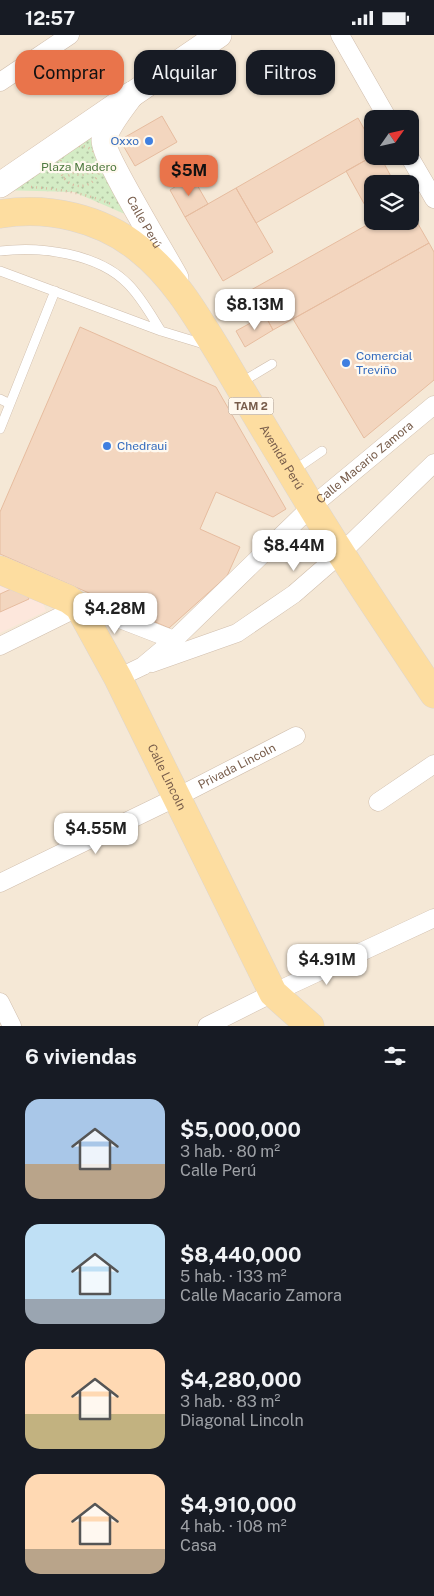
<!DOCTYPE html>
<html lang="es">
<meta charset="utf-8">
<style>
:root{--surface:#171b24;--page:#20242c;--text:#f1f3f6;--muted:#9ea1a6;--accent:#e9744b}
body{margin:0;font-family:"Public Sans",sans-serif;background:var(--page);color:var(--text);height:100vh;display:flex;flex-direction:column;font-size:19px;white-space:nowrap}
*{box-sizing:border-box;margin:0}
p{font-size:16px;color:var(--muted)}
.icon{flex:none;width:28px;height:28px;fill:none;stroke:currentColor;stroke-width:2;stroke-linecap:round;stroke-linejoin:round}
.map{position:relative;height:991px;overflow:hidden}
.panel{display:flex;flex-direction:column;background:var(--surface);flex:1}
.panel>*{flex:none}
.guide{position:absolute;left:15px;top:15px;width:405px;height:45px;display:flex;gap:10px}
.needle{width:32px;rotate:56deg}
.controls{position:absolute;left:364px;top:75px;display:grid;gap:10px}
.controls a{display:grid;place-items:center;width:55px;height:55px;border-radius:10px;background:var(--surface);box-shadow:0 1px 4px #0004;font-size:25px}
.price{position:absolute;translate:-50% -42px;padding:0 11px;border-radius:10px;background:#fff;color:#222;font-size:16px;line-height:32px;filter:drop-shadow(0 1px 2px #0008)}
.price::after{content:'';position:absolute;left:50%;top:30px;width:15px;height:11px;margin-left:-8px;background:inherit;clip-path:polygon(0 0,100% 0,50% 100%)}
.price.on{background:var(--accent);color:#111}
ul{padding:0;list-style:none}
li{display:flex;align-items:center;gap:15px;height:125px;padding:0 25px}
li span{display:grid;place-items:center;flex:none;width:140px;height:100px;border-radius:15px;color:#555}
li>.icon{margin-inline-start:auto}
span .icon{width:60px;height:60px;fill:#fffc;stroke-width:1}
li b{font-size:21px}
h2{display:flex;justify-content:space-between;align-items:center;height:60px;padding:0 25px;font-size:21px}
.pill{padding:0 18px;border-radius:15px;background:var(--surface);box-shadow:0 1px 4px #0004;font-size:18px;line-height:45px}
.pill.on{background:var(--accent);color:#111}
.status{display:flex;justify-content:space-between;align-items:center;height:35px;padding:0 25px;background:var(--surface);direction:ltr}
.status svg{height:14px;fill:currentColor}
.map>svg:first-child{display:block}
</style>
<div class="status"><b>12:57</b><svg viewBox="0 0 49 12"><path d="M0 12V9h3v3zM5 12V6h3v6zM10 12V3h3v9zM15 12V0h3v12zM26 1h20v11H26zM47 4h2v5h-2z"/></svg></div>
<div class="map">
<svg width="434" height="991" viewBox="0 0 434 991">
<defs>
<pattern id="green-dots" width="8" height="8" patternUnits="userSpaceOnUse" patternTransform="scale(1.25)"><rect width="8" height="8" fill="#d4ecc5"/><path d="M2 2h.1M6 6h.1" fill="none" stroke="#b1c2a2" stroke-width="1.8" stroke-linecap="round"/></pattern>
</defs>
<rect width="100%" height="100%" fill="#fdf6e8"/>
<path fill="#f5e8d6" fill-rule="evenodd" d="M 0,0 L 434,0 L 434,991 L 0,991 ZM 372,84 L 410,84 L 410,121 L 372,121 ZM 372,149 L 410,149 L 410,186 L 372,186 Z"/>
<path fill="#fde7dc" d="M 0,539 L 38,556 L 46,576 L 0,598 Z"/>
<path fill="url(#green-dots)" d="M 88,95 L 141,186 L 74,157 L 0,155 Z"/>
<path fill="#f3d6bf" stroke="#e6bc9f" d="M 162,81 L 177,107 L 135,131 L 120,105 Z
M 358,83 L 372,108 L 373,121 L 256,188 L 236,153 Z
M 373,121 L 380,121 L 395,149 L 372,149 L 372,183 L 346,136 Z
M 192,141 L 208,169 L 185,182 L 170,155 Z
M 236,153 L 273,217 L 223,246 L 185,182 Z
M 410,175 L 429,208 L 273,295 L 251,255 L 374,186 L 410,186 Z
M 429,208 L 434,217 L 434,345 L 364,403 L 293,284 Z
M 265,280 L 273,295 L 245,312 L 236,296 Z
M 80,292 L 216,352 L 286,474 L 273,482 L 216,457 L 200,494 L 240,512 L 227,541 L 169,593 L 0,519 L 0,477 Z
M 22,549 L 29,564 L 0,577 L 0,559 Z"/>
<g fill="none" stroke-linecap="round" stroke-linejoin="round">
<defs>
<path id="lane" d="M 0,216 C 40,211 98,218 128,249 C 141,262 151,280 161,296
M 0,236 L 161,296 L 207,310
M 240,348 L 272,329
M 0,364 L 10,369
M 0,394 L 55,256
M 293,436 L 322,416"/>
<g id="street">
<path d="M 340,0 L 388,84"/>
<path d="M 0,47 L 70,0"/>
<path d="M 409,121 L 434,164"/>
<path d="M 76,567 L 174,605"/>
<path d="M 0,611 L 79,572"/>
<path d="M 152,628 L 237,598 L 294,559 L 340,519 L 434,428"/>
<path id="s1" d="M 118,643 L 143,631 L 174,605 L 311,472 L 434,370"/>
<path d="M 378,767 L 434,729"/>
<path id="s2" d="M 0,848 L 177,762 L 296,701"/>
<path d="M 0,967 L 12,991"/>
<path d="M 207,991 L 273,958 L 434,883"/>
</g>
<g id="secondary">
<path id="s3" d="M 132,59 C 124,70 106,92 104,105 C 102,120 165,222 176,243"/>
<path d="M 0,150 L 219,0"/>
</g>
<g id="primary">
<path id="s4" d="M 0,179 C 48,171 101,183 139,214 C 175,242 199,285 223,324 C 244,360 265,395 287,431 C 333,509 384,584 434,659"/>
<path id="s5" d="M 0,535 L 68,564 L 79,572 L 118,643 L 273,958 L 310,991"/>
</g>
</defs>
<use href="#lane" stroke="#d0bead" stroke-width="10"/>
<use href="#street" stroke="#d0bead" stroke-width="19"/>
<use href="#secondary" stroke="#d5c0ad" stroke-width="26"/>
<use href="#primary" stroke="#dcd5d0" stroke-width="29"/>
<path stroke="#d9b9a1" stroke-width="2.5" stroke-dasharray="1 4" stroke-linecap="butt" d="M60 131a20 20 0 1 1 40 0a20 20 0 1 1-40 0Z
M 64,143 L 73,138 C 84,143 87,136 95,138
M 31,152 C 59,154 85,158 111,169"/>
<use href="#lane" stroke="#fff" stroke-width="9"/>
<use href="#street" stroke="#fff" stroke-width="18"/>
<use href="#secondary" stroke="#fff" stroke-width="25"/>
<use href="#primary" stroke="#fddda0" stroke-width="28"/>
</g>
<g fill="#3f7fe0" stroke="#fff9ef" stroke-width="2">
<circle cx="149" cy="106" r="5"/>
<circle cx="346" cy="328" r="5"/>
<circle cx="107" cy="411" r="5"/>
</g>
<g text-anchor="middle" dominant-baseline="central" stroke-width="4.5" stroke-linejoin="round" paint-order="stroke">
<rect fill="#fff9ef" stroke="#a08c7c" stroke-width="1" x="228.5" y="362.5" width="45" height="17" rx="4"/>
<g font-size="11" font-weight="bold" fill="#785d4b">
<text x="251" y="371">TAM 2</text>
</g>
<g font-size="12" fill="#366cbe" stroke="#fff9ef" text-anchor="start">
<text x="139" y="106" text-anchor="end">Oxxo</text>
<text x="356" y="321">Comercial<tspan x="356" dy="14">Treviño</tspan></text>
<text x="117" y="411">Chedraui</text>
</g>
<g font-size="12" fill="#4e793f" stroke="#fff9ef">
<text x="79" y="132">Plaza Madero</text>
</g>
<g font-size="12" fill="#785d4b" stroke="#fff9ef">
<text stroke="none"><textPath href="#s3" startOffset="146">Calle Perú</textPath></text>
<text stroke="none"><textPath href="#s4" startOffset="401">Avenida Perú</textPath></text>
<text stroke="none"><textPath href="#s1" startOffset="329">Calle Macario Zamora</textPath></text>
<text stroke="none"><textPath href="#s2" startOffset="264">Privada Lincoln</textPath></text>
<text stroke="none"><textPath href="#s5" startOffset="279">Calle Lincoln</textPath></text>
</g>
</g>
</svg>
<div class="controls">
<a><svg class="needle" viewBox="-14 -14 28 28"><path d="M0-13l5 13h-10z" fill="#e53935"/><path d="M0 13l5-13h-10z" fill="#9ea1a6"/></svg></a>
<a><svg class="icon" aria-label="layers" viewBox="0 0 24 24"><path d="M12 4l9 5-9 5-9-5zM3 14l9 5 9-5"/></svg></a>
</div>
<b class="price on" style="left:189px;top:162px">$5M</b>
<b class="price" style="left:255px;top:296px">$8.13M</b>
<b class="price" style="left:294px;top:537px">$8.44M</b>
<b class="price" style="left:115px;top:600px">$4.28M</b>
<b class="price" style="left:96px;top:820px">$4.55M</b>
<b class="price" style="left:327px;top:951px">$4.91M</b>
<div class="guide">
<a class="pill on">Comprar</a>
<a class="pill">Alquilar</a>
<a class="pill">Filtros</a>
</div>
</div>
<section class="panel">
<h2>6 viviendas<svg class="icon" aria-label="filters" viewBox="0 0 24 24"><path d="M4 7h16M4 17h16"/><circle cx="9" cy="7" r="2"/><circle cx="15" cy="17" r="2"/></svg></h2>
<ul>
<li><span style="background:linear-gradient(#a9c7e8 65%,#b9a48a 0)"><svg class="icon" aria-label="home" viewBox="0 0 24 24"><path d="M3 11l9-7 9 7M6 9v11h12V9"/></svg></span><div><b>$5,000,000</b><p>3 hab. · 80 m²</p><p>Calle Perú</p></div></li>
<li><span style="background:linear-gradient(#bfe0f5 75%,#9aa5b1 0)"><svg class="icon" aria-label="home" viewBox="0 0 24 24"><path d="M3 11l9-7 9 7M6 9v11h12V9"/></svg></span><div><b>$8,440,000</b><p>5 hab. · 133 m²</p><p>Calle Macario Zamora</p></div></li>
<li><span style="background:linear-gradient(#ffd9b3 65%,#c2b280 0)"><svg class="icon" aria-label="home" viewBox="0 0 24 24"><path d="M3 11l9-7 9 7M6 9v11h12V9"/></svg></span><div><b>$4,280,000</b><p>3 hab. · 83 m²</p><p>Diagonal Lincoln</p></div></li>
<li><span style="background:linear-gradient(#ffd9b3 75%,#b9a48a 0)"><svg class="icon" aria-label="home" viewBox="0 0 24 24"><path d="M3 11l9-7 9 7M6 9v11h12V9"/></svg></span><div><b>$4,910,000</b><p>4 hab. · 108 m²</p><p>Casa</p></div></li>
</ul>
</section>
